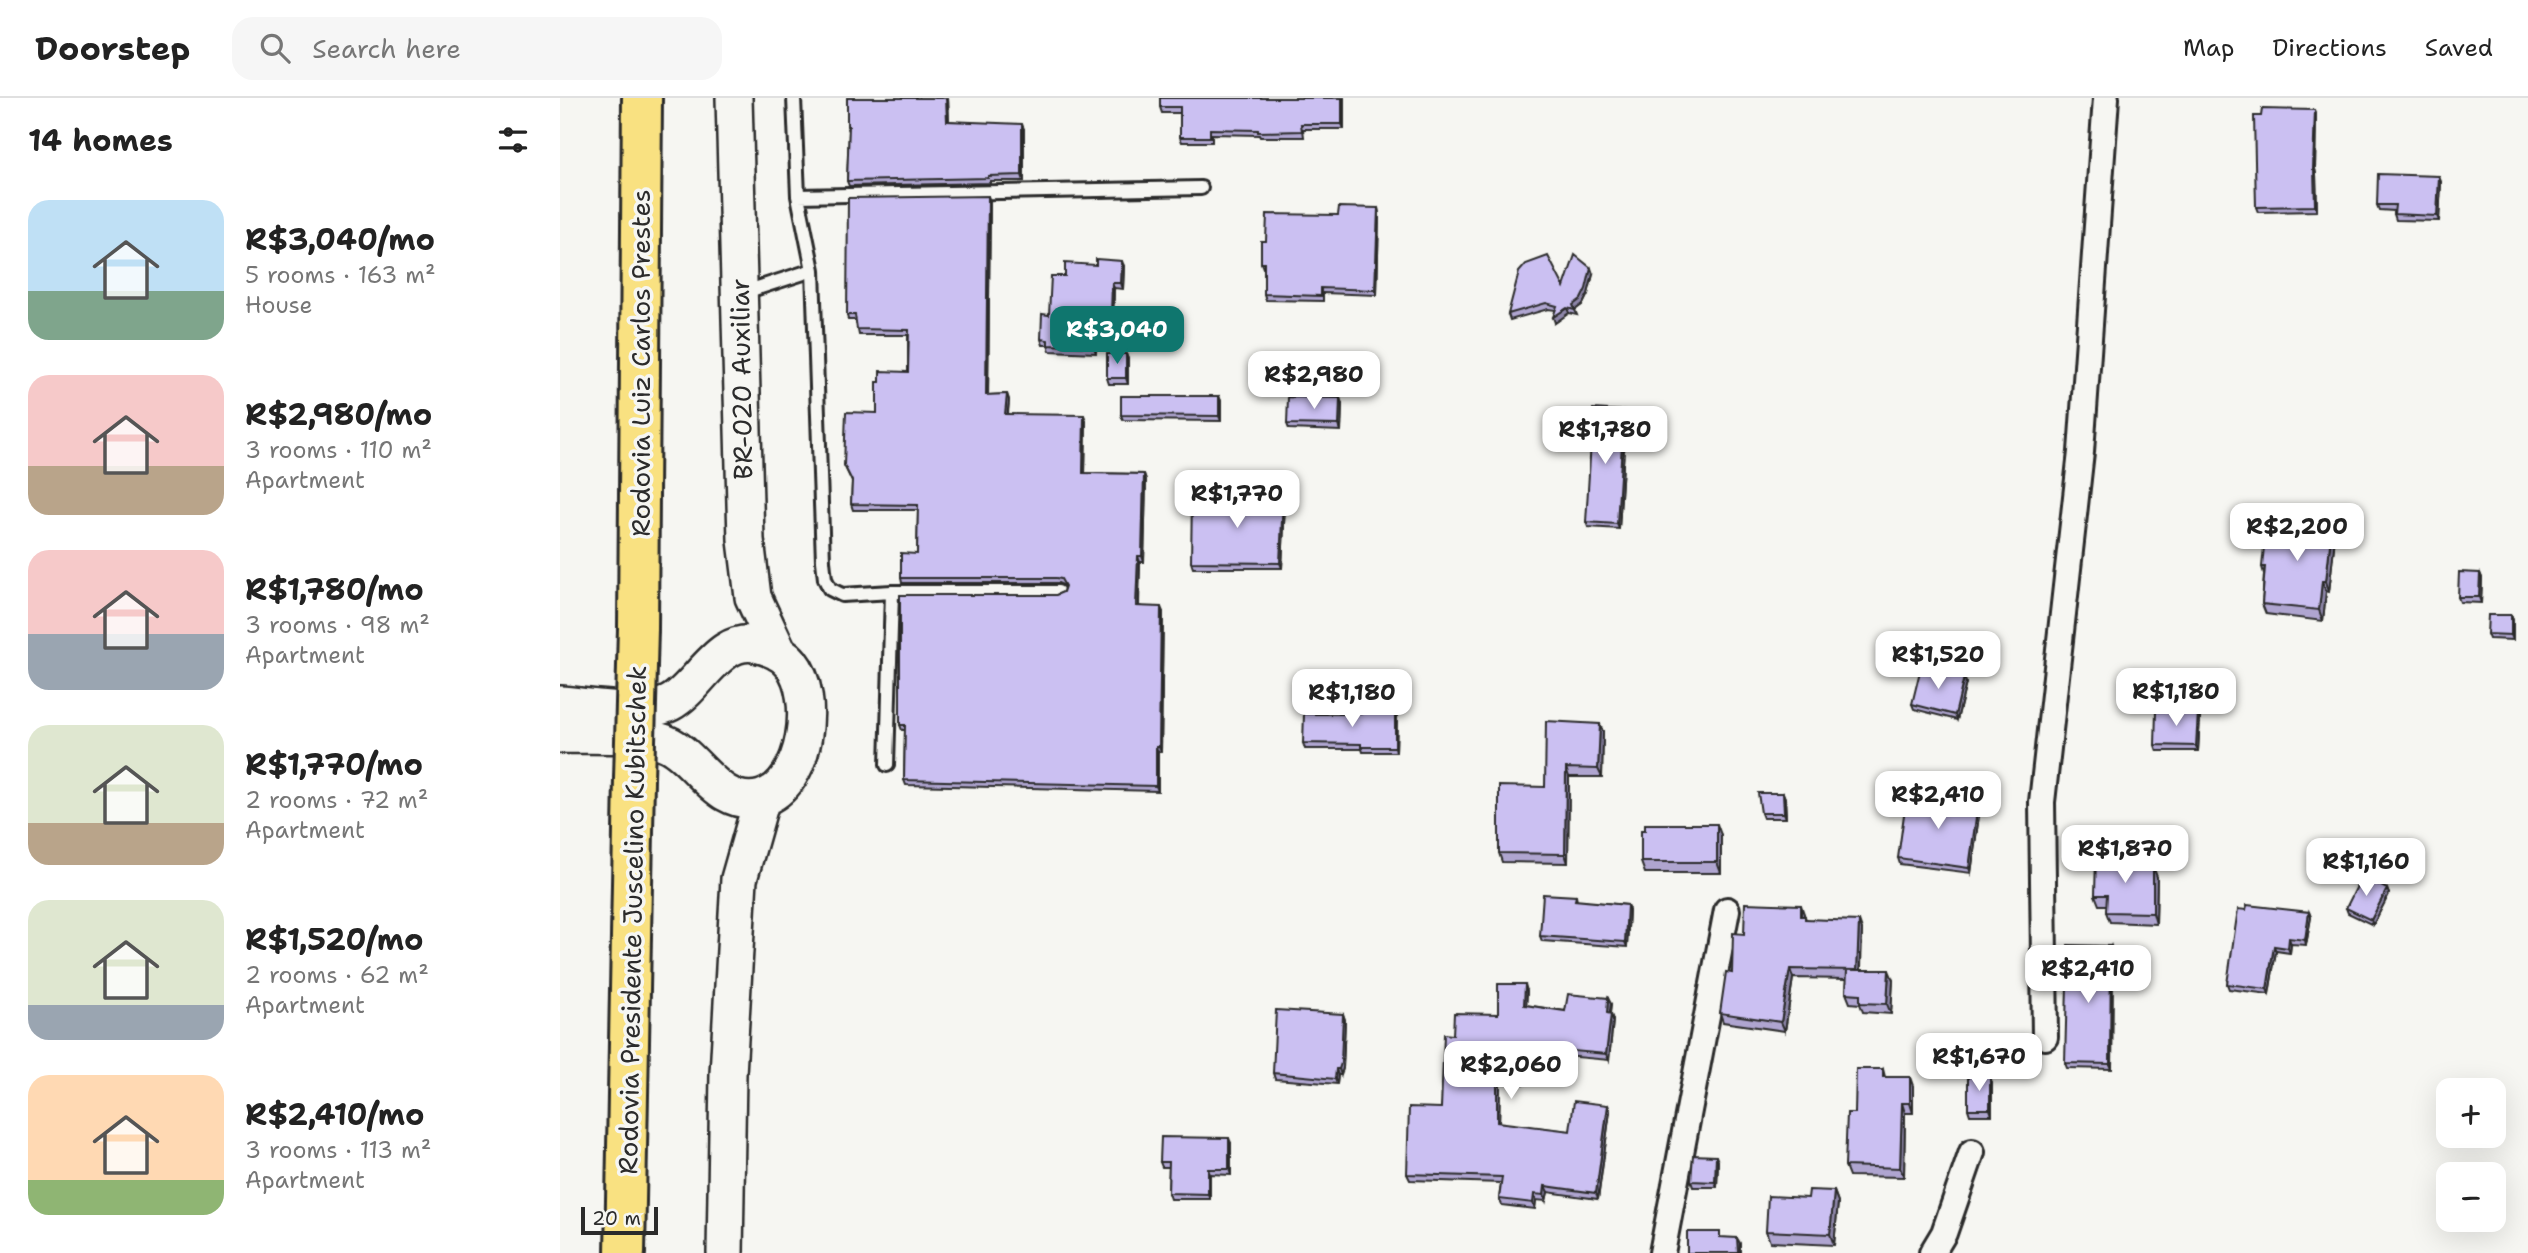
<!DOCTYPE html>
<meta charset="utf-8">
<style>
:root{--surface:#fff;--page:#f6f6f6;--text:#222;--muted:#767676;--line:#e0e0e0;--accent:#0f766e}
body{margin:0;font-family:"Shantell Sans",sans-serif;background:var(--page);color:var(--text);height:100vh;display:flex;flex-direction:column;font-size:26px;white-space:nowrap}
*{box-sizing:border-box;margin:0}
p{font-size:23px;color:var(--muted)}
.icon{flex:none;width:38px;height:38px;fill:none;stroke:currentColor;stroke-width:2;stroke-linecap:round;stroke-linejoin:round}
.map{position:relative;flex:1;overflow:hidden}
.panel{display:flex;flex-direction:column;background:var(--surface);width:560px}
.panel>*{flex:none}
.buttons{position:absolute;left:1876px;top:980px;display:grid;gap:14px}
.buttons a{display:grid;place-items:center;width:70px;height:70px;border-radius:14px;background:var(--surface);box-shadow:0 7px 28px #0002;font-size:35px}
.scale{position:absolute;left:21px;bottom:18px;width:77px;box-sizing:border-box;padding-left:7px;border:4px solid #2b2b2b;border-top:0;font-size:19px;line-height:24px;white-space:nowrap;color:#2b2b2b;-webkit-text-stroke:5px #f6f6f2;paint-order:stroke}
.price{position:absolute;translate:-50% -60px;padding:0 16px;border-radius:14px;background:#fff;color:#222;font-size:23px;line-height:46px;filter:drop-shadow(0 2px 4px #0008)}
.price::after{content:'';position:absolute;left:50%;top:42px;width:21px;height:16px;margin-left:-10px;background:inherit;clip-path:polygon(0 0,100% 0,50% 100%)}
.price.active{background:var(--accent);color:#fff}
ul{padding:0;list-style:none}
li{display:flex;align-items:center;gap:21px;height:175px;padding:0 28px}
li span{display:grid;place-items:center;flex:none;width:196px;height:140px;border-radius:21px;color:#555}
li>.icon{margin-inline-start:auto}
span .icon{width:84px;height:84px;fill:#fffc;stroke-width:1}
li b{font-size:30px}
h2{display:flex;justify-content:space-between;align-items:center;height:84px;padding:0 28px;font-size:30px}
header{display:flex;align-items:center;gap:42px;box-sizing:border-box;height:98px;padding:0 35px;background:var(--surface);border-bottom:2px solid var(--line)}
header strong{font-size:33px}
nav{display:flex;gap:38px;margin-inline-start:auto;font-size:24px}
.search{width:490px;height:63px;background:var(--page);display:flex;align-items:center;gap:18px;box-sizing:border-box;padding:0 24px;border-radius:21px;color:var(--muted);font-size:26px}
main{display:flex;flex:1;min-height:0}
.map>svg:first-child{display:block}
</style>
<header>
<strong>Doorstep</strong>
<div class="search"><svg class="icon" aria-label="search" viewBox="0 0 24 24"><circle cx="10" cy="10" r="6"/><path d="M15 15l6 6"/></svg>Search here</div>
<nav><a>Map</a><a>Directions</a><a>Saved</a></nav>
</header>
<main>
<section class="panel">
<h2>14 homes<svg class="icon" aria-label="filters" viewBox="0 0 24 24"><path d="M4 7h16M4 17h16"/><circle cx="9" cy="7" r="2"/><circle cx="15" cy="17" r="2"/></svg></h2>
<ul>
<li><span style="background:linear-gradient(#bfe0f5 65%,#7fa58c 0)"><svg class="icon" aria-label="home" viewBox="0 0 24 24"><path d="M3 11l9-7 9 7M6 9v11h12V9"/></svg></span><div><b>R$3,040/mo</b><p>5 rooms · 163 m²</p><p>House</p></div></li>
<li><span style="background:linear-gradient(#f6c9c9 65%,#b9a48a 0)"><svg class="icon" aria-label="home" viewBox="0 0 24 24"><path d="M3 11l9-7 9 7M6 9v11h12V9"/></svg></span><div><b>R$2,980/mo</b><p>3 rooms · 110 m²</p><p>Apartment</p></div></li>
<li><span style="background:linear-gradient(#f6c9c9 60%,#9aa5b1 0)"><svg class="icon" aria-label="home" viewBox="0 0 24 24"><path d="M3 11l9-7 9 7M6 9v11h12V9"/></svg></span><div><b>R$1,780/mo</b><p>3 rooms · 98 m²</p><p>Apartment</p></div></li>
<li><span style="background:linear-gradient(#dfe7d0 70%,#b9a48a 0)"><svg class="icon" aria-label="home" viewBox="0 0 24 24"><path d="M3 11l9-7 9 7M6 9v11h12V9"/></svg></span><div><b>R$1,770/mo</b><p>2 rooms · 72 m²</p><p>Apartment</p></div></li>
<li><span style="background:linear-gradient(#dfe7d0 75%,#9aa5b1 0)"><svg class="icon" aria-label="home" viewBox="0 0 24 24"><path d="M3 11l9-7 9 7M6 9v11h12V9"/></svg></span><div><b>R$1,520/mo</b><p>2 rooms · 62 m²</p><p>Apartment</p></div></li>
<li><span style="background:linear-gradient(#ffd9b3 75%,#8fb573 0)"><svg class="icon" aria-label="home" viewBox="0 0 24 24"><path d="M3 11l9-7 9 7M6 9v11h12V9"/></svg></span><div><b>R$2,410/mo</b><p>3 rooms · 113 m²</p><p>Apartment</p></div></li>
</ul>
</section>
<div class="map">
<svg width="1968" height="1155" viewBox="0 0 1968 1155">
<rect width="100%" height="100%" fill="#f6f6f2"/>
<filter id="ink" filterUnits="userSpaceOnUse"><feTurbulence type="fractalNoise" baseFrequency=".0143" numOctaves="2"/><feDisplacementMap in="SourceGraphic" scale="14" xChannelSelector="R" yChannelSelector="G"/><feConvolveMatrix kernelMatrix="1 2 1 2 8 2 1 2 1" color-interpolation-filters="sRGB"/></filter>
<g filter="url(#ink)">
<g fill="none" stroke-linecap="round" stroke-linejoin="round">
<defs>
<path id="lane" d="M 238,98 L 641,90
M 253,172 L 263,463 L 265,481 L 270,491 L 282,497 L 332,494 L 498,494
M 182,195 L 253,172 L 238,98 L 234,0
M 327,667 L 332,494"/>
<path id="street" d="M 1485,939 L 1482,704 L 1521,354 L 1546,0
M 1102,1155 L 1167,812
M 1372,1155 L 1384,1135 L 1412,1054"/>
<path id="secondary" d="M 174,0 L 186,442 L 193,499 L 219,555
M 0,606 C 30,608 83,619 110,605 C 140,589 159,536 199,547 C 210,550 224,556 231,565 C 258,598 247,686 202,700 C 160,712 140,663 110,647 C 87,634 28,638 0,637
M 165,1155 L 168,976 L 179,781 L 202,700"/>
<path id="highway" d="M 78,530 L 82,0
M 65,1155 L 74,681"/>
</defs>
<use href="#lane" stroke="#2b2b2b" stroke-width="18"/>
<use href="#street" stroke="#2b2b2b" stroke-width="30"/>
<use href="#secondary" stroke="#2b2b2b" stroke-width="40"/>
<use href="#highway" stroke="#2b2b2b" stroke-width="44"/>
<use href="#lane" stroke="#f6f6f2" stroke-width="12"/>
<use href="#street" stroke="#f6f6f2" stroke-width="24"/>
<use href="#secondary" stroke="#f6f6f2" stroke-width="35"/>
<use href="#highway" stroke="#f9e181" stroke-width="38"/>
<defs>
<path id="highway-bridge" d="M 74,681 L 78,530"/>
</defs>
<use href="#highway-bridge" stroke="#2b2b2b" stroke-width="44" stroke-linecap="butt"/>
<use href="#highway-bridge" stroke="#f9e181" stroke-width="38"/>
</g>
<path fill="#afa5d0" stroke="#2b2b2b" stroke-width="2" d="M 287,0 L 388,0 L 389,23 L 464,31 L 464,83 L 430,83 L 430,85 L 289,88 L 287,83 L 289,33 L 287,28 Z
M 600,0 L 784,0 L 784,31 L 743,31 L 744,39 L 700,39 L 699,37 L 652,36 L 652,44 L 622,44 L 620,39 L 620,15 L 602,15 L 600,9 Z
M 1756,17 L 1755,71 L 1756,76 L 1757,113 L 1698,114 L 1696,109 Z
M 1881,84 L 1879,123 L 1836,122 L 1834,116 L 1834,113 L 1819,112 L 1817,107 Z
M 430,103 L 428,297 L 447,296 L 449,302 L 448,316 L 526,322 L 525,375 L 584,376 L 586,382 L 584,464 L 580,464 L 579,508 L 603,514 L 601,654 L 598,654 L 598,693 L 346,687 L 344,682 L 345,632 L 342,632 L 340,627 L 496,497 L 503,494 L 504,489 L 503,487 L 498,485 L 342,485 L 341,480 L 357,456 L 358,412 L 293,412 L 291,406 L 292,384 L 284,367 L 317,315 L 320,284 L 348,274 L 348,237 L 299,237 L 296,222 L 288,222 L 287,217 Z
M 818,110 L 819,116 L 817,197 L 763,195 L 763,203 L 706,202 L 704,196 L 704,170 L 703,170 L 701,165 L 706,143 L 778,117 Z
M 564,168 L 563,191 L 554,190 L 553,222 L 537,221 L 536,255 L 490,253 L 488,247 L 483,247 L 481,241 L 505,178 Z
M 1033,176 L 1028,196 L 1023,206 L 1015,212 L 1017,217 L 1009,215 L 995,225 L 996,212 L 988,211 L 950,222 L 948,216 Z
M 566,256 L 568,261 L 568,286 L 549,286 L 547,280 Z
M 659,298 L 661,303 L 661,323 L 563,322 L 561,317 Z
M 780,300 L 782,306 L 781,333 L 729,331 L 727,326 Z
M 1064,313 L 1066,318 L 1059,431 L 1028,429 L 1026,424 Z
M 725,405 L 722,470 L 633,470 L 631,464 Z
M 1773,419 L 1776,430 L 1769,494 L 1766,493 L 1763,523 L 1706,516 L 1702,506 L 1704,476 L 1702,469 L 1739,432 Z
M 1920,475 L 1922,480 L 1921,505 L 1900,504 L 1898,499 Z
M 1951,517 L 1953,522 L 1953,542 L 1929,541 L 1927,536 Z
M 1404,579 L 1406,585 L 1397,622 L 1354,611 L 1352,606 Z
M 835,612 L 837,617 L 836,654 L 803,654 L 802,651 L 745,651 L 743,645 L 801,616 Z
M 1638,614 L 1640,619 L 1638,653 L 1597,653 L 1595,647 Z
M 1043,634 L 1042,679 L 1009,679 L 1008,765 L 942,764 L 939,755 L 985,689 Z
M 1223,695 L 1225,700 L 1226,720 L 1203,720 L 1201,715 Z
M 1420,710 L 1411,775 L 1340,766 L 1338,760 Z
M 1161,737 L 1161,775 L 1085,775 L 1081,764 Z
M 1570,768 L 1597,779 L 1596,826 L 1550,824 L 1546,814 L 1547,807 L 1539,807 L 1535,797 Z
M 1827,791 L 1829,796 L 1813,827 L 1788,815 L 1786,810 Z
M 1016,798 L 1017,803 L 1067,807 L 1069,812 L 1067,849 L 982,843 L 980,838 Z
M 1686,812 L 1749,814 L 1751,819 L 1746,847 L 1731,846 L 1730,855 L 1716,853 L 1709,896 L 1669,891 L 1667,886 Z
M 1244,816 L 1246,821 L 1302,832 L 1301,872 L 1333,882 L 1331,916 L 1303,914 L 1300,906 L 1290,905 L 1286,895 L 1287,881 L 1233,880 L 1225,933 L 1163,924 L 1160,915 L 1184,836 Z
M 1551,848 L 1553,854 L 1552,971 L 1507,970 L 1505,965 Z
M 967,893 L 966,907 L 1005,913 L 1051,906 L 1050,916 L 1053,922 L 1049,962 L 972,955 L 972,960 L 964,959 L 963,986 L 940,985 L 939,1025 L 1010,1033 L 1048,1007 L 1050,1013 L 1038,1101 L 988,1094 L 986,1103 L 976,1102 L 975,1111 L 942,1107 L 939,1101 L 941,1085 L 850,1082 L 847,1076 L 881,1010 L 893,937 L 938,916 Z
M 783,916 L 785,922 L 783,970 L 781,977 L 778,977 L 777,986 L 715,981 L 713,975 Z
M 1323,971 L 1325,979 L 1353,988 L 1353,1015 L 1345,1015 L 1344,1079 L 1289,1078 L 1285,1068 L 1295,1015 Z
M 1432,985 L 1432,1017 L 1410,1017 L 1408,1011 Z
M 671,1045 L 671,1077 L 650,1076 L 650,1101 L 610,1101 L 608,1095 L 609,1069 L 602,1069 L 600,1064 Z
M 1158,1063 L 1157,1089 L 1133,1089 L 1131,1083 Z
M 1274,1093 L 1278,1104 L 1274,1147 L 1210,1144 L 1206,1133 L 1248,1100 Z"/>
<path fill="#8e86a9" stroke="#2b2b2b" stroke-width="2" d="M 386,0 L 388,0 L 389,29 L 387,23 Z
M 782,0 L 784,0 L 784,31 L 782,26 Z
M 1755,12 L 1756,17 L 1755,71 L 1756,76 L 1757,113 L 1755,108 L 1753,71 Z
M 462,26 L 464,31 L 464,83 L 462,77 Z
M 1879,78 L 1881,84 L 1879,123 L 1877,118 Z
M 428,98 L 430,103 L 428,302 L 426,297 Z
M 818,110 L 819,116 L 817,197 L 815,192 Z
M 562,163 L 564,168 L 563,191 L 561,185 Z
M 1031,170 L 1033,176 L 1028,196 L 1023,206 L 1015,212 L 1013,207 Z
M 552,185 L 554,190 L 553,222 L 551,217 Z
M 1007,210 L 1009,215 L 995,225 L 993,219 Z
M 535,216 L 537,221 L 536,255 L 534,249 Z
M 566,256 L 568,261 L 568,286 L 566,280 Z
M 447,296 L 449,302 L 447,321 L 445,316 Z
M 659,298 L 661,303 L 661,323 L 659,318 Z
M 780,300 L 782,306 L 781,333 L 779,327 Z
M 1064,313 L 1066,318 L 1059,431 L 1057,426 Z
M 524,317 L 526,322 L 525,380 L 523,375 Z
M 584,376 L 586,382 L 584,464 L 582,458 Z
M 723,399 L 725,405 L 722,470 L 720,465 Z
M 1773,419 L 1776,430 L 1769,494 L 1766,483 Z
M 578,458 L 580,464 L 578,514 L 576,508 Z
M 1920,475 L 1922,480 L 1921,505 L 1919,499 Z
M 1762,483 L 1766,493 L 1763,523 L 1759,512 Z
M 601,509 L 603,514 L 601,654 L 599,649 Z
M 1951,517 L 1953,522 L 1953,542 L 1951,537 Z
M 1404,579 L 1406,585 L 1397,622 L 1395,617 Z
M 835,612 L 837,617 L 836,654 L 835,649 Z
M 1638,614 L 1640,619 L 1638,653 L 1636,648 Z
M 1040,626 L 1043,634 L 1042,679 L 1038,671 Z
M 596,649 L 598,654 L 598,693 L 596,688 Z
M 1006,670 L 1009,679 L 1008,765 L 1005,756 Z
M 1223,695 L 1225,700 L 1226,720 L 1224,715 Z
M 1418,705 L 1420,710 L 1411,775 L 1409,770 Z
M 1157,726 L 1161,737 L 1161,775 L 1157,764 Z
M 1593,768 L 1597,779 L 1596,826 L 1593,815 Z
M 1827,791 L 1829,796 L 1813,827 L 1811,822 Z
M 1067,807 L 1069,812 L 1067,849 L 1065,844 Z
M 1241,807 L 1244,816 L 1244,827 L 1241,818 Z
M 1749,814 L 1751,819 L 1746,847 L 1745,842 Z
M 1299,823 L 1302,832 L 1300,881 L 1297,872 Z
M 1729,840 L 1731,846 L 1730,855 L 1728,850 Z
M 1551,848 L 1553,854 L 1552,971 L 1550,966 Z
M 1714,848 L 1716,853 L 1709,896 L 1707,891 Z
M 1230,871 L 1233,880 L 1225,933 L 1221,924 Z
M 1329,872 L 1333,882 L 1331,916 L 1327,906 Z
M 965,886 L 967,893 L 966,913 L 964,907 Z
M 1048,900 L 1051,906 L 1049,921 L 1047,915 Z
M 783,916 L 785,922 L 783,970 L 781,977 L 779,971 Z
M 1051,916 L 1053,922 L 1049,962 L 1046,956 Z
M 962,953 L 964,959 L 963,986 L 961,980 Z
M 776,971 L 778,977 L 777,986 L 775,981 Z
M 937,979 L 940,985 L 939,1030 L 937,1024 Z
M 1350,979 L 1353,988 L 1353,1015 L 1350,1005 Z
M 1430,979 L 1432,985 L 1432,1017 L 1430,1011 Z
M 1342,1005 L 1345,1015 L 1344,1079 L 1340,1070 Z
M 1048,1007 L 1050,1013 L 1038,1101 L 1036,1095 Z
M 669,1040 L 671,1045 L 671,1077 L 669,1071 Z
M 1156,1058 L 1158,1063 L 1157,1089 L 1155,1084 Z
M 648,1071 L 650,1076 L 650,1101 L 648,1096 Z
M 985,1088 L 988,1094 L 986,1103 L 984,1097 Z
M 1274,1093 L 1278,1104 L 1274,1147 L 1270,1136 Z
M 974,1096 L 976,1102 L 975,1111 L 973,1105 Z
M 1177,1140 L 1180,1145 L 1180,1155 L 1178,1155 Z"/>
<path fill="#cbc0f2" stroke="#2b2b2b" stroke-width="2" d="M 287,0 L 386,0 L 387,23 L 462,26 L 462,77 L 428,78 L 428,80 L 287,83 L 289,28 L 287,28 Z
M 600,0 L 782,0 L 782,26 L 741,26 L 742,33 L 698,34 L 698,32 L 650,31 L 650,39 L 620,39 L 620,9 L 600,9 Z
M 1702,11 L 1755,12 L 1753,71 L 1754,71 L 1755,108 L 1696,109 L 1694,18 L 1701,18 Z
M 1818,76 L 1879,78 L 1877,118 L 1834,116 L 1835,107 L 1817,107 Z
M 428,98 L 426,297 L 447,296 L 445,316 L 524,317 L 523,375 L 584,376 L 582,458 L 578,458 L 576,508 L 601,509 L 599,649 L 596,649 L 596,688 L 344,682 L 345,627 L 340,627 L 340,497 L 496,497 L 503,494 L 505,488 L 501,481 L 496,480 L 341,480 L 341,455 L 357,456 L 358,407 L 291,406 L 292,383 L 284,367 L 286,314 L 317,315 L 317,284 L 320,284 L 320,273 L 348,274 L 349,232 L 297,231 L 295,217 L 287,217 L 288,100 Z
M 779,109 L 818,110 L 815,192 L 761,190 L 761,198 L 704,196 L 704,165 L 701,165 L 701,143 L 706,143 L 707,116 L 778,117 Z
M 1015,157 L 1031,170 L 1026,191 L 1021,201 L 1013,207 L 1015,212 L 1007,210 L 993,219 L 997,208 L 986,205 L 948,216 L 959,174 L 966,166 L 988,158 L 1004,189 Z
M 536,161 L 562,163 L 561,185 L 552,185 L 551,217 L 535,216 L 534,249 L 488,247 L 488,242 L 481,241 L 482,216 L 489,217 L 491,178 L 505,178 L 505,165 L 536,167 Z
M 547,256 L 566,256 L 566,280 L 547,280 Z
M 561,298 L 659,298 L 659,318 L 561,317 Z
M 728,299 L 780,300 L 779,327 L 727,326 Z
M 1033,311 L 1064,313 L 1057,426 L 1026,424 Z
M 632,399 L 723,399 L 720,465 L 631,464 Z
M 1741,416 L 1773,419 L 1766,483 L 1762,483 L 1759,512 L 1702,506 L 1705,469 L 1702,469 L 1706,428 L 1739,432 Z
M 1899,474 L 1920,475 L 1919,499 L 1898,499 Z
M 1928,517 L 1951,517 L 1951,537 L 1927,536 Z
M 1361,569 L 1404,579 L 1395,617 L 1352,606 Z
M 801,612 L 835,612 L 835,649 L 801,649 L 801,646 L 743,645 L 744,616 L 801,616 Z
M 1596,613 L 1638,614 L 1636,648 L 1595,647 Z
M 986,623 L 1040,626 L 1038,671 L 1006,670 L 1005,756 L 939,755 L 939,688 L 985,689 Z
M 1198,695 L 1223,695 L 1224,715 L 1201,715 Z
M 1347,695 L 1418,705 L 1409,770 L 1338,760 Z
M 1085,726 L 1157,726 L 1157,764 L 1081,764 L 1081,732 L 1085,732 Z
M 1536,758 L 1567,759 L 1567,767 L 1593,768 L 1593,815 L 1546,814 L 1547,797 L 1535,797 Z
M 1802,778 L 1827,791 L 1811,822 L 1786,810 Z
M 983,796 L 1016,798 L 1015,802 L 1067,807 L 1065,844 L 980,838 Z
M 1185,805 L 1241,807 L 1241,818 L 1245,818 L 1245,821 L 1299,823 L 1297,872 L 1230,871 L 1221,924 L 1160,915 L 1166,874 L 1172,875 L 1173,835 L 1184,836 Z
M 1687,807 L 1749,814 L 1745,842 L 1729,840 L 1728,850 L 1714,848 L 1707,891 L 1667,886 L 1678,811 L 1686,812 Z
M 1508,847 L 1551,848 L 1550,966 L 1505,965 Z
M 1287,872 L 1329,872 L 1327,906 L 1300,905 L 1300,896 L 1286,895 Z
M 938,886 L 965,886 L 964,907 L 1005,913 L 1008,896 L 1048,900 L 1047,915 L 1051,916 L 1046,956 L 970,949 L 970,954 L 962,953 L 961,980 L 937,979 L 937,1024 L 1010,1033 L 1014,1003 L 1048,1007 L 1036,1095 L 985,1088 L 984,1097 L 974,1096 L 973,1105 L 939,1101 L 942,1079 L 847,1076 L 849,1009 L 881,1010 L 884,936 L 893,937 L 894,915 L 938,916 Z
M 716,912 L 783,916 L 781,965 L 779,971 L 776,971 L 775,981 L 713,975 Z
M 1296,971 L 1323,971 L 1323,979 L 1350,979 L 1350,1005 L 1342,1005 L 1340,1070 L 1285,1068 L 1287,1015 L 1295,1015 Z
M 1408,978 L 1430,979 L 1430,1011 L 1408,1011 Z
M 601,1039 L 669,1040 L 669,1071 L 648,1071 L 648,1096 L 608,1095 L 609,1064 L 600,1064 Z
M 1133,1057 L 1156,1058 L 1155,1084 L 1131,1083 Z
M 1249,1092 L 1274,1093 L 1270,1136 L 1206,1133 L 1208,1098 L 1248,1100 Z
M 1127,1134 L 1160,1134 L 1160,1139 L 1177,1140 L 1178,1155 L 1127,1155 Z"/>
</g>
<g text-anchor="middle" dominant-baseline="central" stroke-width="7" stroke-linejoin="round" paint-order="stroke">
<g font-size="26" fill="#2b2b2b" stroke="#f6f6f2">
<text transform="translate(80 265) rotate(-90)">Rodovia Luiz Carlos Prestes</text>
<text transform="translate(181 281) rotate(-91)">BR-020 Auxiliar</text>
<text transform="translate(72 822) rotate(-89)">Rodovia Presidente Juscelino Kubitschek</text>
</g>
</g>
</svg>
<div class="buttons">
<a>+</a>
<a>−</a>
</div>
<div class="scale">20 m</div>
<b class="price active" style="left:557px;top:268px">R$3,040</b>
<b class="price" style="left:754px;top:313px">R$2,980</b>
<b class="price" style="left:1045px;top:368px">R$1,780</b>
<b class="price" style="left:677px;top:432px">R$1,770</b>
<b class="price" style="left:1737px;top:465px">R$2,200</b>
<b class="price" style="left:1378px;top:593px">R$1,520</b>
<b class="price" style="left:1616px;top:630px">R$1,180</b>
<b class="price" style="left:792px;top:631px">R$1,180</b>
<b class="price" style="left:1378px;top:733px">R$2,410</b>
<b class="price" style="left:1565px;top:787px">R$1,870</b>
<b class="price" style="left:1806px;top:800px">R$1,160</b>
<b class="price" style="left:1528px;top:907px">R$2,410</b>
<b class="price" style="left:1419px;top:995px">R$1,670</b>
<b class="price" style="left:951px;top:1003px">R$2,060</b>
</div>
</main>
